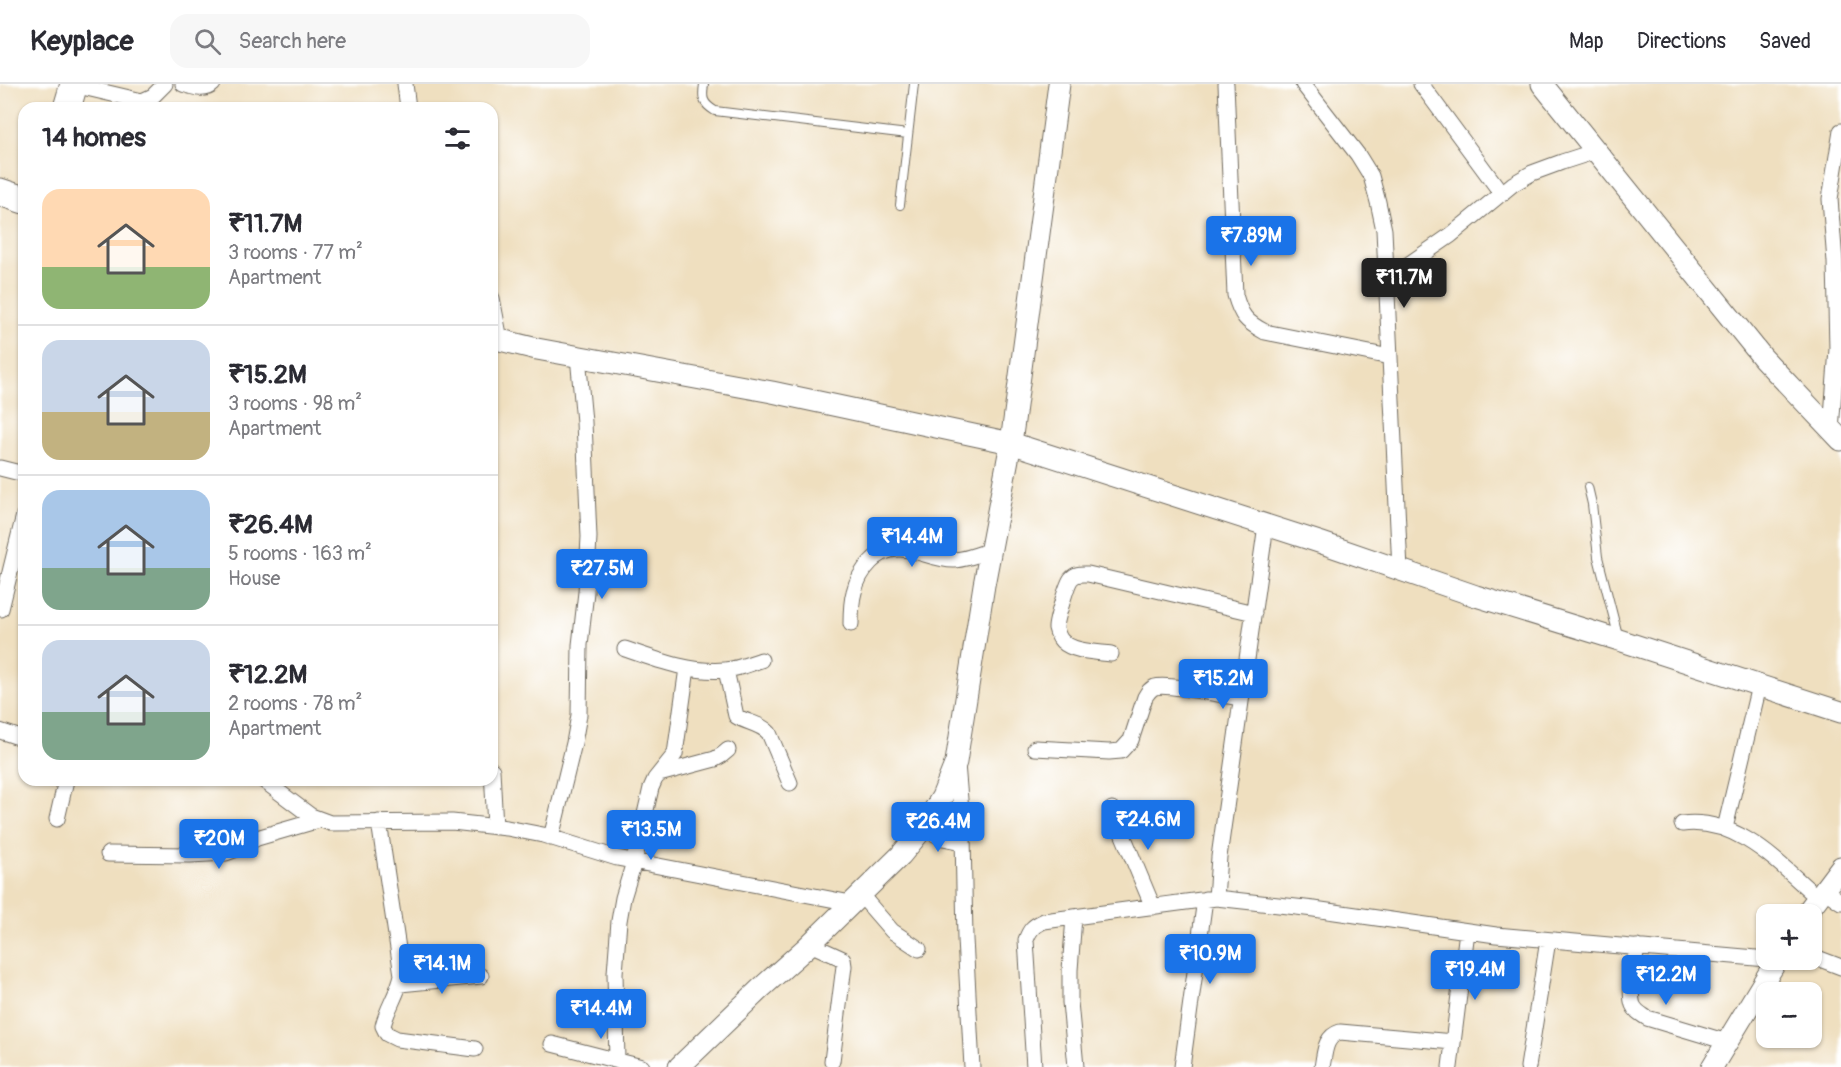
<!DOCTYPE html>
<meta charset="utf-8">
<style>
:root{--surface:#fff;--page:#f7f7f7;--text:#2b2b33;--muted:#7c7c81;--line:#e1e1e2;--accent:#1a73e8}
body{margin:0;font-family:Pangolin,sans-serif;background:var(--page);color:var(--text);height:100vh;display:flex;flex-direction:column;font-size:22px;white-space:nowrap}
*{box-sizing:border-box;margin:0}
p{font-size:20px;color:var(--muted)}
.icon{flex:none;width:33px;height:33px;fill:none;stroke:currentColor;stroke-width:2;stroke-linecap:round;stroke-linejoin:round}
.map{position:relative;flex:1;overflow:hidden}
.sheet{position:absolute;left:18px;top:18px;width:480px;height:684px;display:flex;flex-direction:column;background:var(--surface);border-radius:18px;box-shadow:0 2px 4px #0004}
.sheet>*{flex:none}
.fabs{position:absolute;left:1756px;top:820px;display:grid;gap:12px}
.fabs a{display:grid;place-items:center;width:66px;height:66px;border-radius:12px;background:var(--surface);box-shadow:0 2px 4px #0004;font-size:30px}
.price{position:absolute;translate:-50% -51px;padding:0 14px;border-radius:6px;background:var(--accent);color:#fff;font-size:20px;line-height:39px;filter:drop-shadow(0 2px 3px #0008)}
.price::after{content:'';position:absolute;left:50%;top:36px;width:18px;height:14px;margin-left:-9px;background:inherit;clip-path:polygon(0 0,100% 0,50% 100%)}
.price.active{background:#222;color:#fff}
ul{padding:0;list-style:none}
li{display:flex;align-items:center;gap:18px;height:150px;padding:0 24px}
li+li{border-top:2px solid var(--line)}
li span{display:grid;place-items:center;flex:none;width:168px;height:120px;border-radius:18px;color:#555}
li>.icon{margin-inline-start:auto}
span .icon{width:72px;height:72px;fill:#fffc;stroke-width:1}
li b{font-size:26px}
h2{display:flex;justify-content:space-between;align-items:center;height:72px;padding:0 24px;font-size:26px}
header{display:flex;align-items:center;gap:36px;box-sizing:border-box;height:84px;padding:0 30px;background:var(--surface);border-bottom:2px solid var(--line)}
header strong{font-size:28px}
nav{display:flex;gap:33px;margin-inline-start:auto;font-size:21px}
.search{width:420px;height:54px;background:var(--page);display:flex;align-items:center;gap:15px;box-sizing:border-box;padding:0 21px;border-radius:18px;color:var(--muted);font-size:22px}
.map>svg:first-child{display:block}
</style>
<header>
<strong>Keyplace</strong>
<div class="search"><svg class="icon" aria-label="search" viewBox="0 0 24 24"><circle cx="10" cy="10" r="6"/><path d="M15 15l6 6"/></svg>Search here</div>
<nav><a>Map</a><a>Directions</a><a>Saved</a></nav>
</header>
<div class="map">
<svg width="1841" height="983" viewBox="0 0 1841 983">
<rect width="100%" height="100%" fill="#fff"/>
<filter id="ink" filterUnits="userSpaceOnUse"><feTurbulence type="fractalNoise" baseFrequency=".0167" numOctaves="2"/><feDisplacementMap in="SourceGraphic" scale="12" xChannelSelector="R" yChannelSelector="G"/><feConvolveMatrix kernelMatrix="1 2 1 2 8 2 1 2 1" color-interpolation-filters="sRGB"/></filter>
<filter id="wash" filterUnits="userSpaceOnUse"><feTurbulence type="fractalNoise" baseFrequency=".008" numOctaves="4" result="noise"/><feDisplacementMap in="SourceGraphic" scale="24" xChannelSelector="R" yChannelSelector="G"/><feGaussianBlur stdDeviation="1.35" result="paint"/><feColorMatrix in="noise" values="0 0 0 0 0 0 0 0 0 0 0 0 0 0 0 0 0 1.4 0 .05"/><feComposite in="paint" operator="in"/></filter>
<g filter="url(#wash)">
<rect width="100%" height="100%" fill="#efdfbf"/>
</g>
<g filter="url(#ink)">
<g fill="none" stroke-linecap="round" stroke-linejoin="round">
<defs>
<path id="lane" d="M 704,0 C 702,14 702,19 715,27 L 908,50
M 900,121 L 914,0
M 1588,403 L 1592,420 L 1598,473 L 1618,551"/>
<path id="street" d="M 183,0 C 193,3 205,8 213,0
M 405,0 L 408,24
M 1226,0 L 1235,211 C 1241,232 1246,238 1265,248 L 1390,273
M 1303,0 L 1358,71 L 1371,92 L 1378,118 L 1384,146 L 1400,486
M 1421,0 L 1502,110
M 74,1 L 142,17 L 153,12 L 165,0
M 1386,196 L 1451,151 L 1513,100 L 1532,89 L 1562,78 L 1596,67
M 492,214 L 500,256
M 1831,346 L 1837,265 L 1835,178 L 1830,115 L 1841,47
M 0,384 L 24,390
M 1,525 L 24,431
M 851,540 C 851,529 851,518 854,508 C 859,487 878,463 901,465 C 920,466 937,477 955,476 C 968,475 979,470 991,466
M 625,565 C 657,576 691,589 725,586 C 738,585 749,580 761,576
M 1111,570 C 1097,568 1073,568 1062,557 C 1059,554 1057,548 1056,544 C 1056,537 1067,500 1071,495 C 1076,489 1082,490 1088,490 L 1254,529
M 726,586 L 736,632 C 747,639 760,639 769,649 L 790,699
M 0,647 L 24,655
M 1035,664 L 1109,668 L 1121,667 L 1131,656 L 1145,613 C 1148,608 1150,605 1155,603 C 1168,599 1225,612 1241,614
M 957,680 L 963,751 L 965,855 L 972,983
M 492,686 L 495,743
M 659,690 L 715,675 L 722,671 L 728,666
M 263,696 L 311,732 L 330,739 L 452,738 L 507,744 L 543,751 L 617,774 L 851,819
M 1112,725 L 1153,823
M 57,735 L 66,696
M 379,738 L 402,891 C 398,910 387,924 383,942 L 387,950 L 397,955 L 475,965
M 1682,740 C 1738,733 1779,780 1818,814
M 923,744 L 943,754 L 963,758
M 1725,744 L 1759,602
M 551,754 L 574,659 L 579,631 L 580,561 L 586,508 L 589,453 L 584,338 L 578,272
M 108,770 L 190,771 L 226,769 L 234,766 L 257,754 L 319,736
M 1824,806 L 1841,818
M 860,810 L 892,847 L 919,865
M 1216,814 L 1219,773 L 1266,441
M 1074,833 L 1070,886 L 1070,918 L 1076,983
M 810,860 L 843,875 L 844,882 L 832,977
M 1637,863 C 1635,878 1628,907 1633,921 C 1636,928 1641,930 1647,934 L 1727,958
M 1812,872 L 1841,883
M 400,900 L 481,892
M 552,960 L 642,983
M 617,977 L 615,889 L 619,837 L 623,814 L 634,778 L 651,704 L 655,695 L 675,670 L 687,584
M 1034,983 L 1026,856 C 1030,845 1033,842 1044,837 L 1216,814 L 1314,825 L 1496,851 L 1767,875
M 1182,983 L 1205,815
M 1322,983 C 1325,969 1324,953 1340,948 L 1453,958
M 1450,983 L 1467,847
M 1528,983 L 1548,856"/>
<path id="secondary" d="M 1542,0 L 1763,274 L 1841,356
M 492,254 L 537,265 L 772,308 L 1011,359 L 1322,459 L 1476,512 L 1619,556 L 1841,628
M 1805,831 L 1841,783
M 679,983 L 760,905 L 807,863 L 901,771 L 923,744 L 942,713 L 956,678 L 984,501 L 1011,359 L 1059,0
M 1712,983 L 1777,876"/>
<path id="highway" d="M 67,24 L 74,0
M 0,108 L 24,116"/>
</defs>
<use href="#lane" stroke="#706a5f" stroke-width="10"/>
<use href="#street" stroke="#706a5f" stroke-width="17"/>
<use href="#secondary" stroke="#706a5f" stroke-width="23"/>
<use href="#highway" stroke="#706a5f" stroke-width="29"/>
<use href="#lane" stroke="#fff" stroke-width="8"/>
<use href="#street" stroke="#fff" stroke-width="15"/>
<use href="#secondary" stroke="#fff" stroke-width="21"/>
<use href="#highway" stroke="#fff" stroke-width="27"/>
</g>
</g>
</svg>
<div class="fabs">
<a>+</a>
<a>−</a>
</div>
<b class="price" style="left:1251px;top:183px">₹7.89M</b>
<b class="price active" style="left:1404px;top:225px">₹11.7M</b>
<b class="price" style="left:912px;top:484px">₹14.4M</b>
<b class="price" style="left:602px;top:516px">₹27.5M</b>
<b class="price" style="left:1223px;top:626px">₹15.2M</b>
<b class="price" style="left:1148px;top:767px">₹24.6M</b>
<b class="price" style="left:938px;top:769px">₹26.4M</b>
<b class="price" style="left:651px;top:777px">₹13.5M</b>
<b class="price" style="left:219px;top:786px">₹20M</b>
<b class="price" style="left:1210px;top:901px">₹10.9M</b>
<b class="price" style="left:442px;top:911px">₹14.1M</b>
<b class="price" style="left:1475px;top:917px">₹19.4M</b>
<b class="price" style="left:1666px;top:922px">₹12.2M</b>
<b class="price" style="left:601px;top:956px">₹14.4M</b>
<section class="sheet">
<h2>14 homes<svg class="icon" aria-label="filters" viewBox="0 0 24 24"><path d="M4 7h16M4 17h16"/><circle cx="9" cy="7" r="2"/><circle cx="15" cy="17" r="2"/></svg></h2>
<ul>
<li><span style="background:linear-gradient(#ffd9b3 65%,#8fb573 0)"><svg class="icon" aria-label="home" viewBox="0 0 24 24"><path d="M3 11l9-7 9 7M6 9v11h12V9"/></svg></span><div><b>₹11.7M</b><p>3 rooms · 77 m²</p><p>Apartment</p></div></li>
<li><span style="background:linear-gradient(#c9d6e8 60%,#c2b280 0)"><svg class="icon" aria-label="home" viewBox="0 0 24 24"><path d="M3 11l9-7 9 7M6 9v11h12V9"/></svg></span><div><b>₹15.2M</b><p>3 rooms · 98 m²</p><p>Apartment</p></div></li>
<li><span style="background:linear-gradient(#a9c7e8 65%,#7fa58c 0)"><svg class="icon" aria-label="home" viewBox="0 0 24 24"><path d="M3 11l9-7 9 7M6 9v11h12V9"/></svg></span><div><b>₹26.4M</b><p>5 rooms · 163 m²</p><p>House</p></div></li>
<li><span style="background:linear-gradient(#c9d6e8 60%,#7fa58c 0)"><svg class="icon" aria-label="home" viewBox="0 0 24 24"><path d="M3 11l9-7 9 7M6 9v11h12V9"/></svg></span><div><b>₹12.2M</b><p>2 rooms · 78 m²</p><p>Apartment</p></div></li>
</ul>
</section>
</div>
